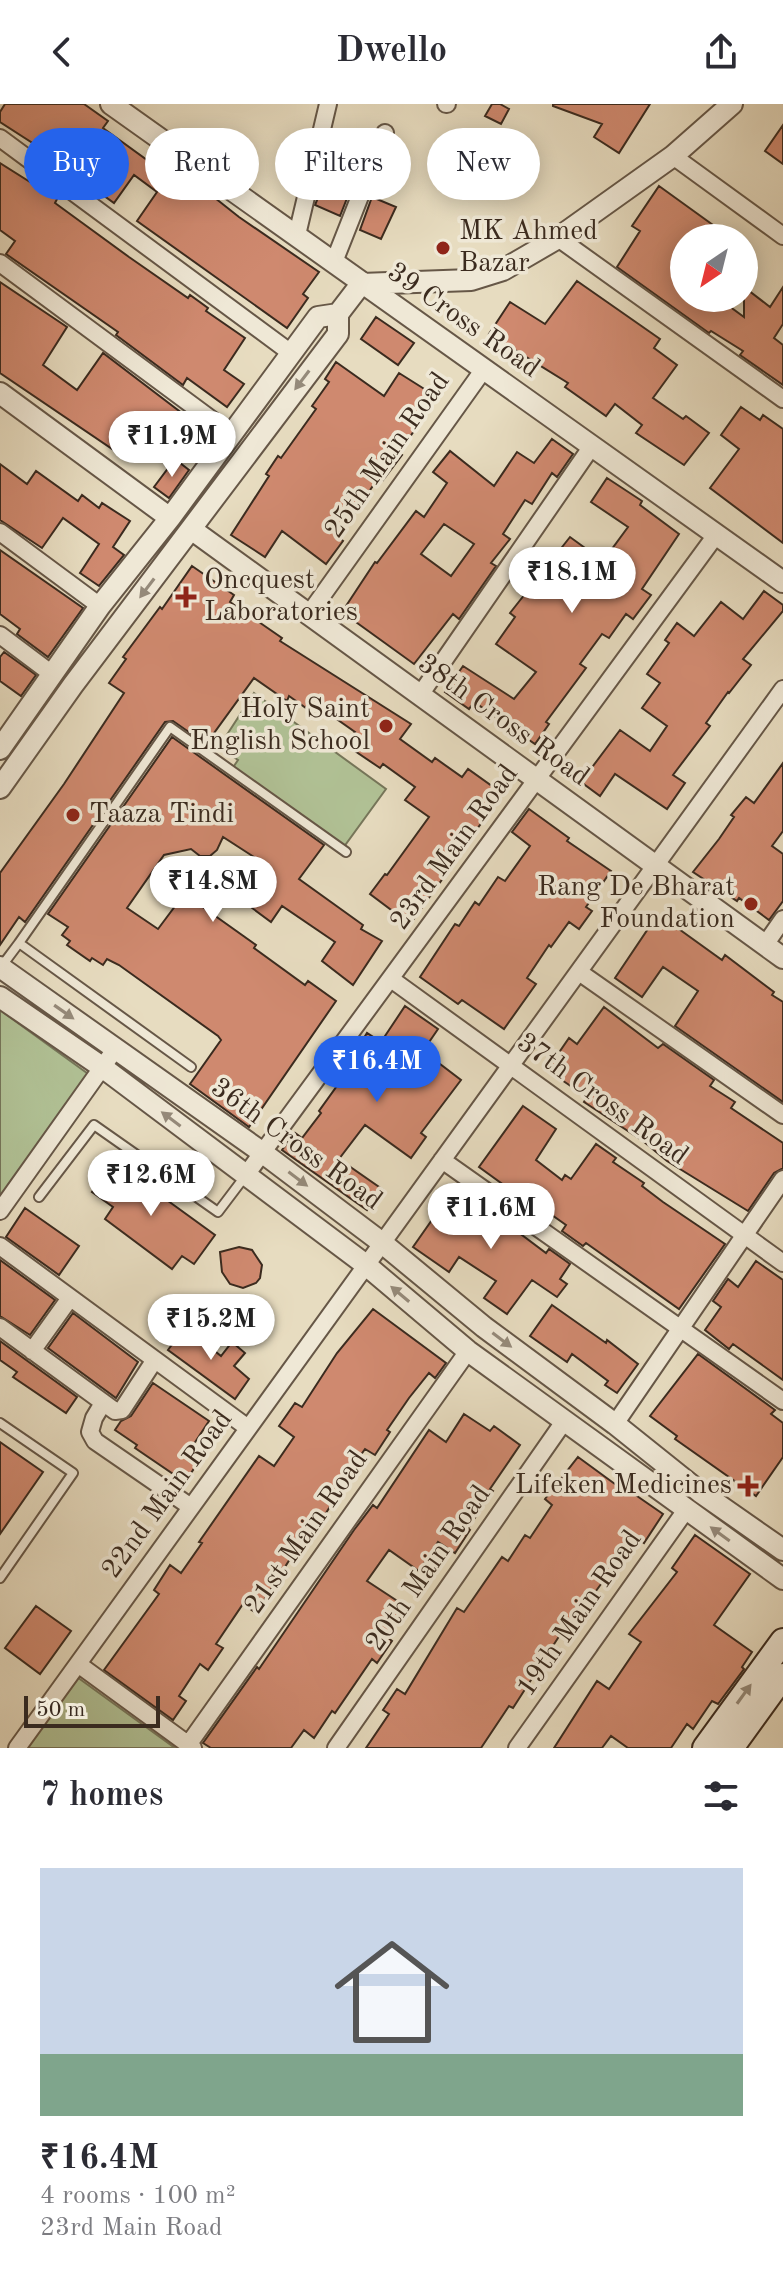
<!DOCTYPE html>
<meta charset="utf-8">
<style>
:root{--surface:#fff;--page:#f7f7f7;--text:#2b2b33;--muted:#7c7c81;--accent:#2563eb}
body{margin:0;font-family:"Old Standard TT",serif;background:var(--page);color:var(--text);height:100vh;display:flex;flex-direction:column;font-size:30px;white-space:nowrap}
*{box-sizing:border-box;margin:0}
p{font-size:26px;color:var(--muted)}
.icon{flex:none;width:44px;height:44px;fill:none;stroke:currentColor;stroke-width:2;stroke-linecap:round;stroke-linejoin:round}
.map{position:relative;height:1644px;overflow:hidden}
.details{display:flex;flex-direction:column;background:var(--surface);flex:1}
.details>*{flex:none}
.banner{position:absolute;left:24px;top:24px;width:736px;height:72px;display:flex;gap:16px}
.needle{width:52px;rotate:215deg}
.buttons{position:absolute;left:670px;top:120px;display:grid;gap:16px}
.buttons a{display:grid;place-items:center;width:88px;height:88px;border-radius:50%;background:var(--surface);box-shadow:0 4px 20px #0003;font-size:40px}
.scale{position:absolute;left:24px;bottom:20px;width:136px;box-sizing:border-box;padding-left:8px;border:4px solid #3b2b1f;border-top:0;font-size:22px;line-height:28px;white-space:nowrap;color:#3b2b1f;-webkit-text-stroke:6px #efe8d6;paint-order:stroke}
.price{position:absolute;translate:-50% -68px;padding:0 18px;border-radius:28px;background:#fff;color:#222;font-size:26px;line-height:52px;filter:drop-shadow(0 2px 4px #0008)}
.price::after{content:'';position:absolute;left:50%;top:48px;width:24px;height:18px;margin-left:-12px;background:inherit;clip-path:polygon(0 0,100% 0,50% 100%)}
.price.current{background:var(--accent);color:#fff}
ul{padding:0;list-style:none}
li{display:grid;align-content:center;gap:16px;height:424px;padding:0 40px}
li span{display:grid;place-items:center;height:248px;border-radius:0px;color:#555}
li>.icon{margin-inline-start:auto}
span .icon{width:144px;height:144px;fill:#fffc;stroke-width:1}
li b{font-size:34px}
h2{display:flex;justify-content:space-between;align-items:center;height:96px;padding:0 40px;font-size:34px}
.pill{padding:0 28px;border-radius:36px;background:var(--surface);box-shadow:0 4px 20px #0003;font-size:28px;line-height:72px}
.pill.current{background:var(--accent);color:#fff}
header{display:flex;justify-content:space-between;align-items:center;height:104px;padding:0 40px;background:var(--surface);font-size:36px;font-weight:700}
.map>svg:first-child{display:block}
</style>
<header><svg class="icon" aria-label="back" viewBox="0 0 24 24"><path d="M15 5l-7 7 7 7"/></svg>Dwello<svg class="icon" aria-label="share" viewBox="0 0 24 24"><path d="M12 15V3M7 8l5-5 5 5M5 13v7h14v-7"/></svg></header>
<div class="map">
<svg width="783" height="1644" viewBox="0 0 783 1644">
<rect width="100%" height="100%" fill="#e7dcc0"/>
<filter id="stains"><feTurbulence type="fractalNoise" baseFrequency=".0025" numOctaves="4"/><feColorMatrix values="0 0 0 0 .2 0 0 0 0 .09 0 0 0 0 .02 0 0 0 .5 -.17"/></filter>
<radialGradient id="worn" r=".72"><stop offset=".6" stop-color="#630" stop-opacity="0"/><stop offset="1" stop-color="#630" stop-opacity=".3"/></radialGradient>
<path fill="#b1c296" stroke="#76765a" stroke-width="2" d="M 254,589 L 386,685 L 343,744 L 232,665 L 238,656 L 219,643 Z
M 0,906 L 91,972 L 0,1098 Z
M 77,1573 L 175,1644 L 27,1644 Z"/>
<path fill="#cf896f" stroke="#3b2b1f" stroke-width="2" fill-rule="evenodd" d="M 5,0 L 84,0 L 108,17 L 103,24 L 165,69 L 172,60 L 239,113 L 319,168 L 303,190 L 308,194 L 287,224 L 137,117 L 157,88 L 134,71 L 114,99 L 74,70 L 76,67 L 0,18 L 0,8 Z
M 492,0 L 500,0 L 509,5 L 501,20 L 485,12 Z
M 553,0 L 650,0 L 619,49 L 594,33 L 602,20 L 553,2 Z
M 783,21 L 783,60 L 765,47 Z
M 0,59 L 57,95 L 55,99 L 129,153 L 188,194 L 190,191 L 208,204 L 206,207 L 245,234 L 224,266 L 244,280 L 227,303 L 187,274 L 183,281 L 116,231 L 118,228 L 6,150 L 15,137 L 0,126 Z
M 326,74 L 351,84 L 340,112 L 315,101 Z
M 659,82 L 731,134 L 684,134 L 684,194 L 718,194 L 744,213 L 744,183 L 770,203 L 783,183 L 783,220 L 774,234 L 783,241 L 783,281 L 740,251 L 743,247 L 711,227 L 709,229 L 617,163 L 640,127 L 632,122 Z
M 372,93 L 396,103 L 381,135 L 360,126 Z
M 577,177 L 660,235 L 654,244 L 677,261 L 653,294 L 683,315 L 686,312 L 709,329 L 684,361 L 636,329 L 642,321 L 615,300 L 606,312 L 565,283 L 568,279 L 489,230 L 510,198 L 545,220 Z
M 0,178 L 67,223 L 43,261 L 77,286 L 103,249 L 187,313 L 171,336 L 150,321 L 127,355 L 0,269 Z
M 376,213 L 414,239 L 398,261 L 361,235 Z
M 336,258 L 384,292 L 399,269 L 437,293 L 399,349 L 402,351 L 383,376 L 379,373 L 338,433 L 343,437 L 326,460 L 282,427 L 265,453 L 231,431 L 269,372 L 266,370 L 278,352 L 281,354 L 316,305 L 312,302 L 329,278 L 325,275 Z
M 741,303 L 760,316 L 763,311 L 783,325 L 783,439 L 710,384 L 739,345 L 721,331 Z
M 552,335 L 573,350 L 557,373 L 552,369 L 532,400 L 525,396 L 503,430 L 510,435 L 491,459 L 496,462 L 459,515 L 453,510 L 414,560 L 342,508 L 375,458 L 377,459 L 416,407 L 424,413 L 447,379 L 433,368 L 450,347 L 494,382 L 517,348 L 534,359 ZM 444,420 L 474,440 L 451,472 L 421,450 Z
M 175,355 L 189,366 L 169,394 L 154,383 Z
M 0,360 L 27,380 L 36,367 L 78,397 L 82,391 L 99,404 L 102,399 L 130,417 L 113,443 L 124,451 L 99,482 L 80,469 L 99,440 L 63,414 L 42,444 L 0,416 Z
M 607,374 L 642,397 L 640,401 L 679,430 L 642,485 L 651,491 L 633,515 L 626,510 L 609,534 L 602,530 L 580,560 L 586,564 L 546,618 L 549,620 L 535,640 L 474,598 L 469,605 L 445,588 L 463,562 L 514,595 L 536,568 L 496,540 L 515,513 L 510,509 L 570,433 L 603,457 L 628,423 L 591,398 Z
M 0,446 L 83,504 L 48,553 L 17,530 L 20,525 L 0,510 Z
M 192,462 L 234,491 L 230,498 L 282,534 L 280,537 L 411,620 L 400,635 L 432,658 L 435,654 L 462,673 L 468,665 L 503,690 L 468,737 L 464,734 L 441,767 L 446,770 L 410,820 L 370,790 L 385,770 L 387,771 L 429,713 L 405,696 L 415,683 L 383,660 L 380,664 L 346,641 L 355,628 L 318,602 L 313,609 L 289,592 L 287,597 L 254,574 L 206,640 L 173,617 L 165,618 L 25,818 L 19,813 L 0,841 L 0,769 L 64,680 L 124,589 L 109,579 L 126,555 L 123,553 L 160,503 L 162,505 Z
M 764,487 L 783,501 L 783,507 L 743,555 L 751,561 L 729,589 L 728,588 L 706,619 L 710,622 L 673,671 L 685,679 L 667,705 L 615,670 L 600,692 L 581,678 L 620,626 L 650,647 L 667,622 L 642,604 L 660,579 L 647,570 L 669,539 L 665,536 L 677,519 L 694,532 L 721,498 L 743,515 Z
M 4,548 L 36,571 L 21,592 L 0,577 L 0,553 Z
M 172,633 L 324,741 L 299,775 L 363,821 L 361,825 L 382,837 L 353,881 L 322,857 L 335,838 L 282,802 L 271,818 L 240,795 L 246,786 L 245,770 L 254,753 L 223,733 L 217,746 L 210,752 L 200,752 L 191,745 L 164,751 L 127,804 L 158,825 L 176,801 L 197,799 L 256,841 L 254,844 L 305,881 L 308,877 L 336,897 L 249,1023 L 190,980 L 221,936 L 218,932 L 119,861 L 107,855 L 103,861 L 92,854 L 90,857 L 67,841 L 70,837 L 62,831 L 68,823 L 48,810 Z
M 783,659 L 783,727 L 772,742 L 783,750 L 783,797 L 769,816 L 739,794 L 737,797 L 693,768 L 719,735 L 734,713 L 731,711 L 746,693 L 754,699 Z
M 529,705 L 569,734 L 567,737 L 611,767 L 586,803 L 592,807 L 579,825 L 569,818 L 551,843 L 549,841 L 527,874 L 536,880 L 504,925 L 462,896 L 458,900 L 420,873 L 455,820 L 459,822 L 475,798 L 479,801 L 498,773 L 505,777 L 530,742 L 512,728 Z
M 658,810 L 722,856 L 725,851 L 774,888 L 772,891 L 783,898 L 783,998 L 675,922 L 698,887 L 663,863 L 642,893 L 615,874 Z
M 405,902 L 438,925 L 423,947 L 461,976 L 421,1029 L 426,1033 L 411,1054 L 365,1021 L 339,1055 L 382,1085 L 367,1106 L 282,1046 L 295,1029 L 302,1034 L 321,1009 L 319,1007 L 339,979 L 337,978 L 367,929 L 381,938 Z
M 604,903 L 658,944 L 663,940 L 714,976 L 710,982 L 735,998 L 731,1004 L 783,1039 L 783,1064 L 774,1069 L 748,1107 L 667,1057 L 643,1037 L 584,998 L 587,993 L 547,966 L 569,934 L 577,940 Z
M 523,1002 L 556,1025 L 536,1056 L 562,1076 L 565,1071 L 571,1075 L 596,1040 L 616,1054 L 613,1058 L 644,1079 L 642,1082 L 663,1098 L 725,1140 L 679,1205 L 586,1139 L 583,1142 L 562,1127 L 566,1121 L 539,1102 L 537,1105 L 479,1063 Z
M 113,1057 L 215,1131 L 194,1160 L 182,1152 L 172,1165 L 105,1115 L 113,1103 L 92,1088 Z
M 461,1085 L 546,1149 L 549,1145 L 570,1160 L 560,1175 L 567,1180 L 557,1193 L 532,1176 L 507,1210 L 484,1194 L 496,1177 L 459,1153 L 449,1168 L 413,1143 L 434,1113 L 438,1115 Z
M 25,1104 L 79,1142 L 59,1171 L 6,1133 Z
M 239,1143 L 252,1146 L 262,1161 L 260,1174 L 256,1179 L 243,1184 L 230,1180 L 222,1168 L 220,1148 Z
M 0,1156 L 55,1196 L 30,1231 L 0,1212 Z
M 756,1157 L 783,1176 L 783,1276 L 733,1240 L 729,1245 L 705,1226 L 721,1203 L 713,1197 L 728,1175 L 738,1183 Z
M 552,1201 L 606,1239 L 607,1236 L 638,1260 L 617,1289 L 605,1281 L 608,1277 L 572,1250 L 567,1258 L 530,1232 Z
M 373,1205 L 446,1259 L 435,1274 L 429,1269 L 409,1294 L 387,1326 L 390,1328 L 375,1351 L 365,1345 L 344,1375 L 346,1377 L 311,1433 L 294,1458 L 290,1455 L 256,1509 L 243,1500 L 216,1540 L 223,1544 L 208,1566 L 200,1560 L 179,1592 L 186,1597 L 173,1616 L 104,1566 L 159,1490 L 154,1486 L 170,1461 L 181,1469 L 202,1439 L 199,1438 L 259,1352 L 274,1362 L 294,1333 L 279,1322 L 295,1299 L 302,1303 L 337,1249 Z
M 73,1209 L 138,1258 L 116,1294 L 48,1244 Z
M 185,1223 L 221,1252 L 232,1238 L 245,1249 L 234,1262 L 249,1275 L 235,1295 L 168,1246 Z
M 0,1237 L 77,1293 L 66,1309 L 13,1273 L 17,1268 L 0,1256 Z
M 698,1250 L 775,1306 L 771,1310 L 783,1319 L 783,1353 L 756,1392 L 675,1335 L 677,1332 L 650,1312 Z
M 153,1279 L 209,1317 L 188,1349 L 199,1357 L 185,1378 L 135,1344 L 137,1341 L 115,1326 L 121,1317 L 131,1312 Z
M 464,1310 L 490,1327 L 494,1322 L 520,1341 L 490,1385 L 493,1387 L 468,1424 L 470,1426 L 455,1449 L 438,1438 L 419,1467 L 389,1446 L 367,1477 L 408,1504 L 387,1533 L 392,1537 L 377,1559 L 372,1555 L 335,1609 L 332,1607 L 314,1634 L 304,1626 L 291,1644 L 211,1644 L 203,1639 L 257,1563 L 259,1565 L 354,1426 L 373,1401 L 377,1404 L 429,1326 L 446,1338 Z
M 0,1338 L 43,1368 L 0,1430 Z
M 578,1353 L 619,1383 L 621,1381 L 663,1410 L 644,1439 L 635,1433 L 588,1498 L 583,1495 L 513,1604 L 509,1602 L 481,1644 L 366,1644 L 389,1610 L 383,1606 L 397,1585 L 405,1590 L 457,1504 L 464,1508 L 502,1453 L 508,1457 L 525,1431 L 530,1434 L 552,1401 L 545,1395 Z
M 695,1431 L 750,1470 L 714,1521 L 752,1548 L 742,1563 L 744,1565 L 718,1600 L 712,1597 L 693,1625 L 687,1620 L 671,1644 L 628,1644 L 611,1632 L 602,1644 L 554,1644 L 597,1577 L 609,1585 L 641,1538 L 629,1530 L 677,1468 L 672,1464 Z
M 36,1502 L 71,1527 L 40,1570 L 5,1544 Z"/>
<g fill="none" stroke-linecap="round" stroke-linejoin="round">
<defs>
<path id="service" d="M 1,863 L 19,839
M 191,963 L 19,839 L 170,623 L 346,748
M 39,1093 L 94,1021 L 218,1108 L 246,1071
M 0,1319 L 73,1369 L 0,1474"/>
<path id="minor" d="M 446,0 L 447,0
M 0,34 L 291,249
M 673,52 L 783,132
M 297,131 L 328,0
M 558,134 L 783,295
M 334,158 L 385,29
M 0,159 L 231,330
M 0,428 L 100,502
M 309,510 L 484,265
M 0,531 L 52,570
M 420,591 L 592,342
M 765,841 L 783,815
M 579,868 L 783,1011
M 391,875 L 783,1159
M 442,1056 L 783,1297
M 246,1071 L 716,431
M 0,1107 L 116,944
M 0,1142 L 248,1324
M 0,1223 L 115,1307 L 122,1306 L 154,1257
M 32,1247 L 70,1194
M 103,1299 L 94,1314 L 90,1328 L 95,1337 L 191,1403
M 615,1320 L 783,1075
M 78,1560 L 193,1644
M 188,1641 L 468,1247
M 17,1644 L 783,585
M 336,1644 L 565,1316
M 517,1644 L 686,1406"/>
<path id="tertiary" d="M 111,0 L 783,478
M 361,180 L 471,176 L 503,166 L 558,134 L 673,52 L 732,0
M 0,289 L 170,414
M 191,425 L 783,854
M 0,645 L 100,502 L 170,414 L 318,213 L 338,210
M 0,684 L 73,581 L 338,230 L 338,210 L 361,180
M 0,863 L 263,1049 L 381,1138 L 484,1223 L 615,1320 L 700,1388 L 783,1446
M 0,893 L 102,963 L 366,1161 L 468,1247 L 783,1475"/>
<path id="secondary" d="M 705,1644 L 783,1537
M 731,1644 L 783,1572"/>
</defs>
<use href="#service" stroke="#665747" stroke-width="12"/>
<use href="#minor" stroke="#665747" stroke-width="20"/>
<use href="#tertiary" stroke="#665747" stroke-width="24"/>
<use href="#secondary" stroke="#3b2b1f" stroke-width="28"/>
<use href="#service" stroke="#efe8d6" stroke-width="8"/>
<use href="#minor" stroke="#efe8d6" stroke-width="16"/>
<use href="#tertiary" stroke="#efe8d6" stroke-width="20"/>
<use href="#secondary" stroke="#efe8d6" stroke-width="24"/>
</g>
<defs><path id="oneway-solid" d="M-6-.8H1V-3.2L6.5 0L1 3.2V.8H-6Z" transform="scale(2)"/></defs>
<g fill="#958a7a">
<use href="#oneway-solid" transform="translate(302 276) rotate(127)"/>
<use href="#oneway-solid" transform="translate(147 484) rotate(127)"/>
<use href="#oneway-solid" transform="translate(64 908) rotate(35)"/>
<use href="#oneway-solid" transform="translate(171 1015) rotate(-143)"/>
<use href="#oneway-solid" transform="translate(298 1075) rotate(37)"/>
<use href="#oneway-solid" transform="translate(400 1190) rotate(-140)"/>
<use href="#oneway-solid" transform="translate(502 1236) rotate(37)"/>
<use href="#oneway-solid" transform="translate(720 1430) rotate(-144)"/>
<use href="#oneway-solid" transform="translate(744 1590) rotate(-54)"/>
</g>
<g fill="#8f2418" stroke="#efe8d6" stroke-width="3">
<circle cx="443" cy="144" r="8"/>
<path d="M182 481h8v8h8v8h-8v8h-8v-8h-8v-8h8z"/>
<circle cx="386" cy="622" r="8"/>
<circle cx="73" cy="711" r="8"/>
<circle cx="751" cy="800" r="8"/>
<path d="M744 1370h8v8h8v8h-8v8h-8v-8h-8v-8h8z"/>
</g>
<g text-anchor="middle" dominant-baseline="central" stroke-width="7" stroke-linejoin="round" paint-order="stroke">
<g font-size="28" fill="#3b2b1f" stroke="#efe8d6" text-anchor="start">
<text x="459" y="128">MK Ahmed<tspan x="459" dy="32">Bazar</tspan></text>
<text x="204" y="477">Oncquest<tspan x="204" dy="32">Laboratories</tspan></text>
<text x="370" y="606" text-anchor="end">Holy Saint<tspan x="370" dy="32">English School</tspan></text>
<text x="89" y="711">Taaza Tindi</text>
<text x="735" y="784" text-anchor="end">Rang De Bharat<tspan x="735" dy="32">Foundation</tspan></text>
<text x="732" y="1382" text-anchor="end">Lifeken Medicines</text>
</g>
<g font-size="28" fill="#3b2b1f" stroke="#efe8d6">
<text transform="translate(463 217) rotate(35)">39 Cross Road</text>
<text transform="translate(388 352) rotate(-55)">25th Main Road</text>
<text transform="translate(503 617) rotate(36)">38th Cross Road</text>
<text transform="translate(455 744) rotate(-54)">23rd Main Road</text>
<text transform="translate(602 996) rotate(36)">37th Cross Road</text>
<text transform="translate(296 1041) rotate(36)">36th Cross Road</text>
<text transform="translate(168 1391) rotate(-54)">22nd Main Road</text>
<text transform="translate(307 1429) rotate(-55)">21st Main Road</text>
<text transform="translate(429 1465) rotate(-55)">20th Main Road</text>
<text transform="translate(580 1510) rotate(-55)">19th Main Road</text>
</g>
</g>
<rect width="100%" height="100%" filter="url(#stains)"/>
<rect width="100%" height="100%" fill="url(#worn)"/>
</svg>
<div class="buttons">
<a><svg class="needle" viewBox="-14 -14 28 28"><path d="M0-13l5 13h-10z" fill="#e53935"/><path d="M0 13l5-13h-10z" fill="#7c7c81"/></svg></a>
</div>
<div class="scale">50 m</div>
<b class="price" style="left:172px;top:375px">₹11.9M</b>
<b class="price" style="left:572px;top:511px">₹18.1M</b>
<b class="price" style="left:213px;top:820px">₹14.8M</b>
<b class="price current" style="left:377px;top:1000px">₹16.4M</b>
<b class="price" style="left:151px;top:1114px">₹12.6M</b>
<b class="price" style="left:491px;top:1147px">₹11.6M</b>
<b class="price" style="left:211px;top:1258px">₹15.2M</b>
<div class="banner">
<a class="pill current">Buy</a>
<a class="pill">Rent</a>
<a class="pill">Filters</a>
<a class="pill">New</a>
</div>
</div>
<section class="details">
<h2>7 homes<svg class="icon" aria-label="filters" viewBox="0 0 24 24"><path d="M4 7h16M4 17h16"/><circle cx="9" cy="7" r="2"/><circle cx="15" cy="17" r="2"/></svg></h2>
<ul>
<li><span style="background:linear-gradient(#c9d6e8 75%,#7fa58c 0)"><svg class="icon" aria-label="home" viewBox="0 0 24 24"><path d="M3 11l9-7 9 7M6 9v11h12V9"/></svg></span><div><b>₹16.4M</b><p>4 rooms · 100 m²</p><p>23rd Main Road</p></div></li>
</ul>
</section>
